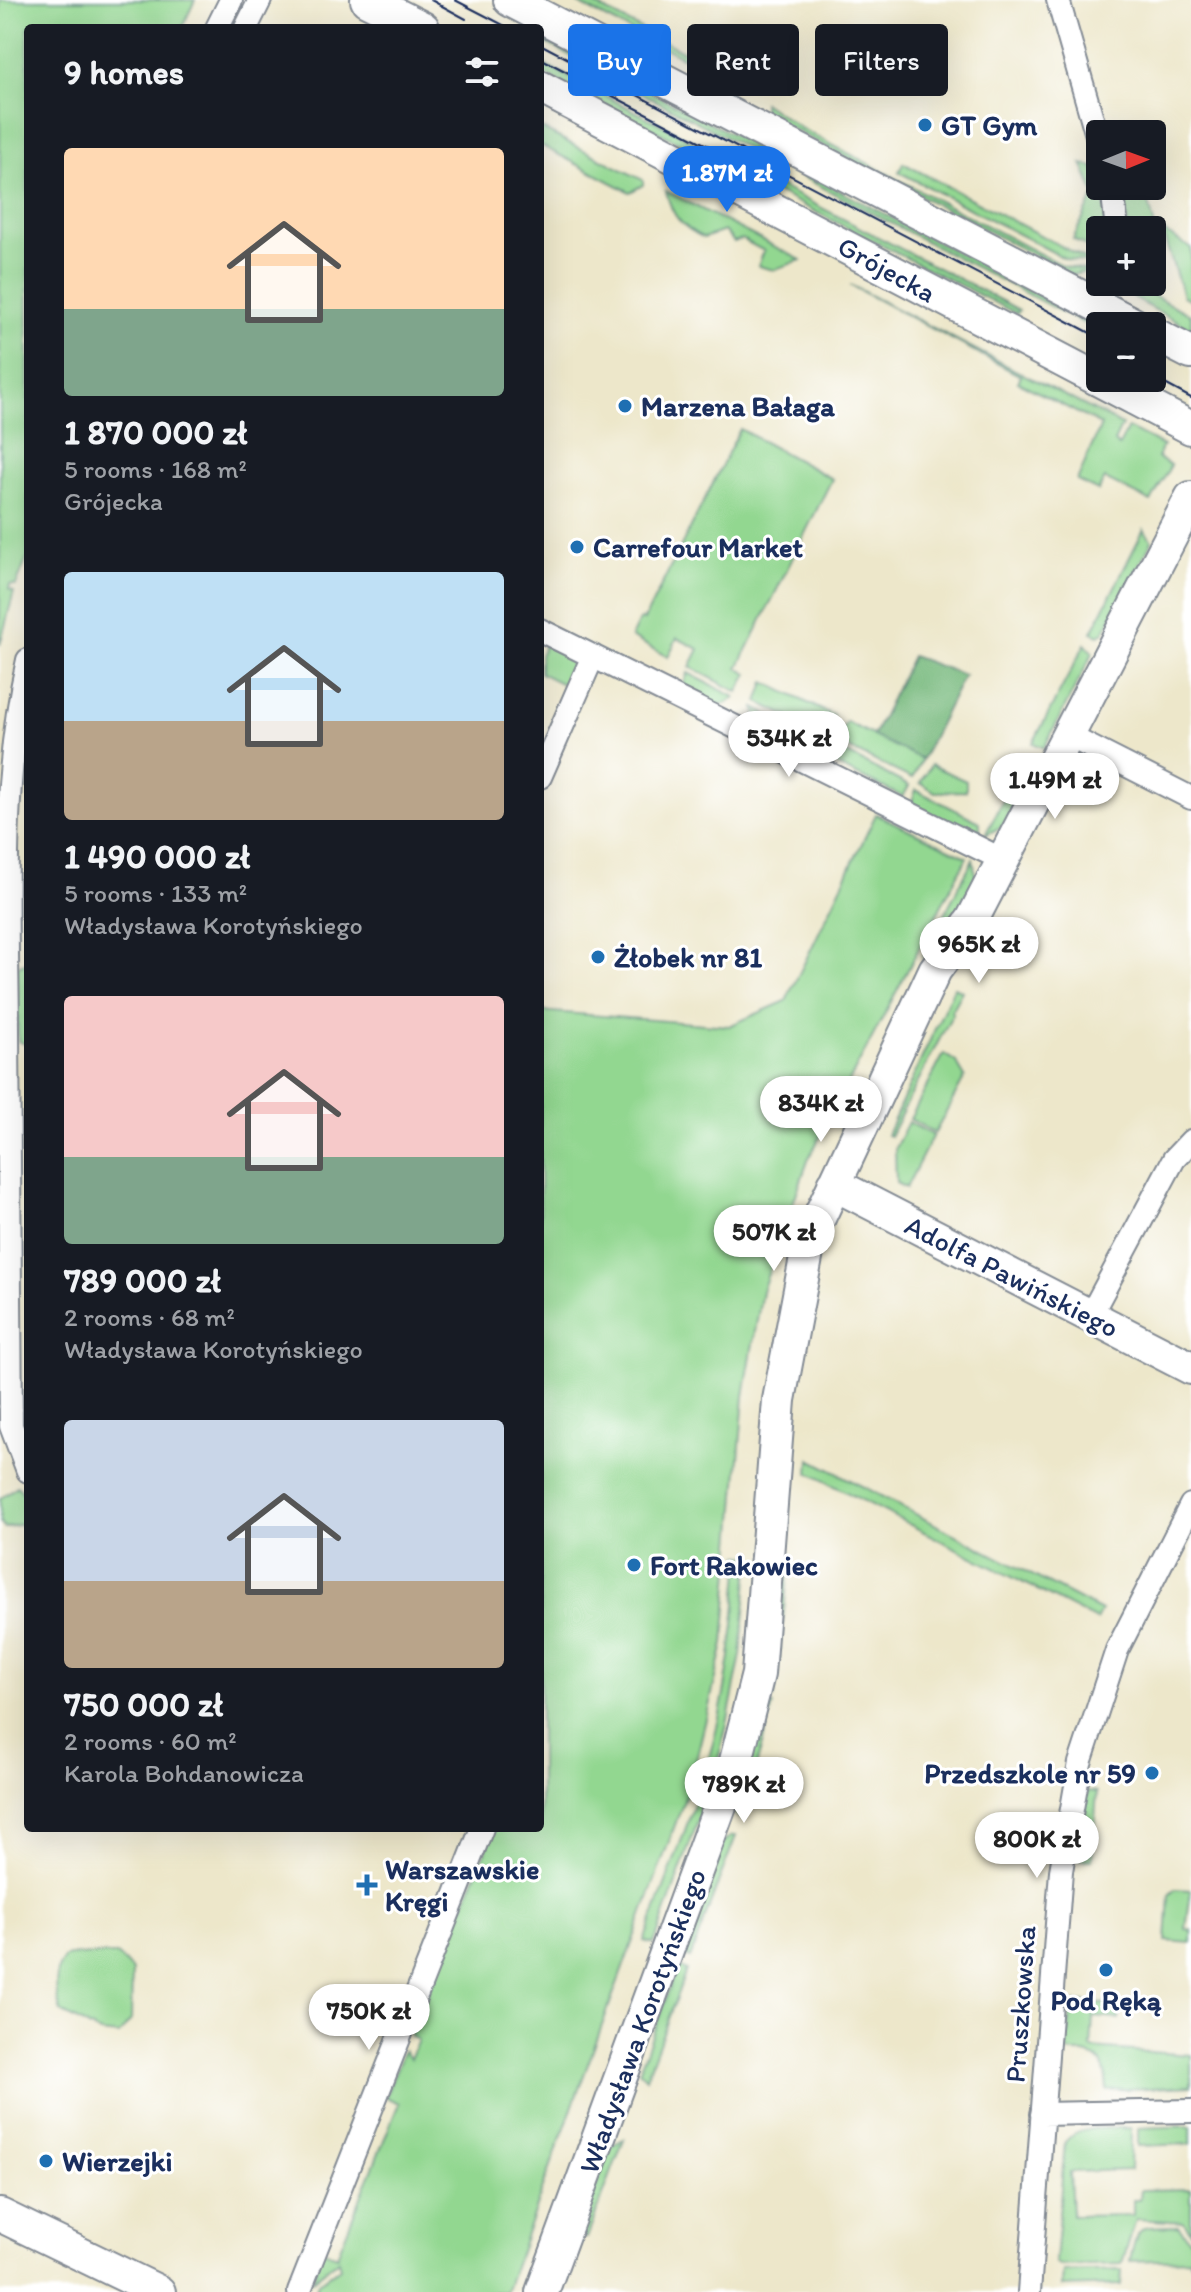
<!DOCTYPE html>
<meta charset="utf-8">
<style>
:root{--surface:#171b24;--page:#20242c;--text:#f1f3f6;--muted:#9ea1a6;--accent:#1a73e8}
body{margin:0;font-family:Itim,sans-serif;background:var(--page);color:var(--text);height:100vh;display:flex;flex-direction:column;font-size:30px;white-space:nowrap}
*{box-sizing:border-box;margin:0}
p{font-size:26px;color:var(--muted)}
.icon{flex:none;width:44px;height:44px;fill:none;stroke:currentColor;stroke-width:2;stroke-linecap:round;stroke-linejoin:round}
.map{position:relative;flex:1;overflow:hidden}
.details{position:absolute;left:24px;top:24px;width:520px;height:1808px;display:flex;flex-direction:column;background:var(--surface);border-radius:8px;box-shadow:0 8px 32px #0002}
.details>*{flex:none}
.hud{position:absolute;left:568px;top:24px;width:502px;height:72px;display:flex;gap:16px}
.needle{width:52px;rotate:89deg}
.tools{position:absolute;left:1086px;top:120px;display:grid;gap:16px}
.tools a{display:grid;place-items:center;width:80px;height:80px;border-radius:8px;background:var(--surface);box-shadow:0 8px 32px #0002;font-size:40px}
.price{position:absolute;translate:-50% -68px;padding:0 18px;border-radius:28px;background:#fff;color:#222;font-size:26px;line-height:52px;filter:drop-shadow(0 2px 4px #0008)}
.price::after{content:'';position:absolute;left:50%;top:48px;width:24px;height:18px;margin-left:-12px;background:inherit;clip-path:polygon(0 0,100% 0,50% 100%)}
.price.active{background:var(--accent);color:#fff}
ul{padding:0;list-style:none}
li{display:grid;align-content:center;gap:16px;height:424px;padding:0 40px}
li span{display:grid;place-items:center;height:248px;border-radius:8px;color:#555}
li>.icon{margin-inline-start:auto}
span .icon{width:144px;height:144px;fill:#fffc;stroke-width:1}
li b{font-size:34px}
h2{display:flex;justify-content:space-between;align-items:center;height:96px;padding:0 40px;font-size:34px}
.pill{padding:0 28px;border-radius:8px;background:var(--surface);box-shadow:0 8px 32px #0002;font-size:28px;line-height:72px}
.pill.active{background:var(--accent);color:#fff}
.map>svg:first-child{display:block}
</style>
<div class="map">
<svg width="1191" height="2292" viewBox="0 0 1191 2292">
<rect width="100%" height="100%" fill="#fff"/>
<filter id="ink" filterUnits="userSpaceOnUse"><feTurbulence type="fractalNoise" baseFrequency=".0125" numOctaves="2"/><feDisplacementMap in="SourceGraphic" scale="16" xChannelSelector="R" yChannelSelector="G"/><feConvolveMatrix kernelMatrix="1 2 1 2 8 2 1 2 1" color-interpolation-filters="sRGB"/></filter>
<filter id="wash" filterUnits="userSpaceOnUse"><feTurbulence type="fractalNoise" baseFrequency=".006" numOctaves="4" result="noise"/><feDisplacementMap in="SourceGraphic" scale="32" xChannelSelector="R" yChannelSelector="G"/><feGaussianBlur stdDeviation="1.8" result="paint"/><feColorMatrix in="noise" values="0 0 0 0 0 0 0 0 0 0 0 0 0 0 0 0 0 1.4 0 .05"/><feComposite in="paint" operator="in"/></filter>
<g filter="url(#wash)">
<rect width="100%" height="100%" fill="#ede7ca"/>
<path fill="#92d790" stroke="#568377" stroke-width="2" d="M 0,0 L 195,0 L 182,28 L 28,28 L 28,556 L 16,586 L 10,585 L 9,590 L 14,592 L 0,645 Z
M 571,0 L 586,0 L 743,83 L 715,74 Z
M 540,34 L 1100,327 L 1100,332 L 540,40 Z
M 540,62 L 1019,310 L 1017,314 L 540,72 Z
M 763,102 L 800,128 L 1063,266 L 1091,271 L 1072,275 L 769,117 L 763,110 Z
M 540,128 L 643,180 L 643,185 L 630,192 L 540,145 Z
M 903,163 L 1095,264 L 1066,259 L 899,172 Z
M 1082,164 L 1094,167 C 1103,186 1107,209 1105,230 L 1100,230 L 1100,254 L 1073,239 L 1095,194 Z
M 1123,186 L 1145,186 L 1156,233 L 1152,263 L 1152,230 L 1128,230 Z
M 666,191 L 801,260 L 774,270 L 758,266 L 764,251 L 742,239 L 734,242 L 724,231 L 704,238 C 680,226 672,216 666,191 Z
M 1162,231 L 1191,248 L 1191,300 L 1183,296 Z
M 850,285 L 1122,425 L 1114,442 L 1119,446 L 1128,428 L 1163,446 L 1157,458 L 1171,465 L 1151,502 L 1105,479 L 1098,491 L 1077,481 L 1101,425 L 1018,382 L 1021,376 Z
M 1124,285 L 1134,285 L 1191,315 L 1191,329 L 1135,299 Z
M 740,429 L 832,479 L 738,668 L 748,674 L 738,692 L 690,667 L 699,649 L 677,638 L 668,657 L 631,637 L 640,619 L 644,620 Z
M 1144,529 L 1152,541 L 1104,632 L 1099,635 L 1092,632 Z
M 547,640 L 571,657 L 574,673 L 568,687 L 540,673 L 540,655 Z
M 1085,644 L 1093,653 L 1044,748 L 1033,743 Z
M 688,673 L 735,697 C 718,715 700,698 682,688 Z
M 765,682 L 834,716 L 824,734 L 758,702 Z
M 755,708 L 822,742 L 815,754 C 795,745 756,734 755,708 Z
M 846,722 L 922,759 L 912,779 L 836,742 Z
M 834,747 L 909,786 L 903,797 L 827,761 Z
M 1027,755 L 1038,760 L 1003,826 L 985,835 Z
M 931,765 L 966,781 L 966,791 L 935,792 L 920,783 Z
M 916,790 L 980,822 L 980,831 L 974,835 L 911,804 Z
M 876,814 L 967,857 L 809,1158 L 762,1291 L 744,1396 L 724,1644 L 691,1781 L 505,2292 L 314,2292 L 318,2282 L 340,2268 L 338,2260 L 312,2280 L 323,2250 L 337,2256 L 399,2103 L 385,2097 L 404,2050 L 410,2059 L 418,2040 L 410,2036 L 495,1828 L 540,1828 L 540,1011 L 729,1026 L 786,1001 Z
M 973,859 L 976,877 L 933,961 L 923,956 Z
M 28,962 L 28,1045 L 18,1041 L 17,966 Z
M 954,987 L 962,991 L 951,1011 L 953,1013 L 890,1136 L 887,1135 Z
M 944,1054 L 956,1062 L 965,1077 L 935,1133 L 910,1119 Z
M 908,1122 L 933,1135 L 906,1188 L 896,1183 L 895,1148 Z
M 810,1459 L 1101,1611 L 1096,1620 L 809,1473 Z
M 17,1486 L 28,1498 L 28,1522 L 5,1528 L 0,1522 L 0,1499 Z
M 740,1555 L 750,1556 L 741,1655 L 726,1729 L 713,1779 L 654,1944 L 644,1941 C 666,1881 690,1822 708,1761 C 728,1694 735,1625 740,1555 Z
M 785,1564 L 789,1565 L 774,1698 L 765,1696 Z
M 764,1701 L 773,1705 L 742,1818 L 739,1818 L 734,1812 Z
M 1088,1791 L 1097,1792 L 1092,1860 L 1075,1859 Z
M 732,1836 L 736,1836 L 690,1958 L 682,1955 L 724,1841 Z
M 1175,1889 L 1191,1890 L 1186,1929 L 1191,1930 L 1191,1943 L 1166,1941 L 1169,1895 Z
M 78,1955 L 118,1955 L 132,1971 L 131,2020 L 119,2035 L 100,2033 L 61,2012 C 55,1993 53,1972 65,1957 Z
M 678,1966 L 686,1971 L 646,2078 L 639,2071 Z
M 1076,2002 L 1120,2005 L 1119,2019 L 1093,2017 L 1091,2048 L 1191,2055 L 1191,2086 L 1107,2090 C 1105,2056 1098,2055 1067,2052 L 1071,2005 Z
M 1191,2126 L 1191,2144 L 1138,2146 L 1138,2128 Z
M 1131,2128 L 1130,2170 L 1070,2172 L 1072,2216 L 1133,2215 L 1133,2200 L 1140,2200 L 1141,2190 L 1191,2189 L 1191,2232 L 1184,2222 L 1136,2219 L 1122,2264 L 1060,2266 L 1055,2262 L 1065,2142 C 1079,2124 1111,2129 1131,2128 Z
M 624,2139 L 587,2238 L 583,2237 L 580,2229 L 611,2146 Z
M 1178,2226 L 1191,2241 L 1191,2264 L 1190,2259 L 1130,2261 C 1138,2222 1140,2227 1178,2226 Z
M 1122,2270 L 1121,2285 L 1062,2287 L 1063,2272 Z"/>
<path fill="#75b87a" stroke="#48746c" stroke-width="2" d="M 912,656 L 964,675 L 922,759 L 873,736 Z"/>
</g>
<g filter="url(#ink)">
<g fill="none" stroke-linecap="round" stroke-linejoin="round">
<defs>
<path id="street" d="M 1058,0 L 1100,146
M 217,28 L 231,0
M 246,28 L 260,0
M 1112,186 L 1117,230
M 1092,304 L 1103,282
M 540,630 L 1003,860
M 28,660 C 0,781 7,907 8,1030 C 10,1162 9,1294 11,1426 L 28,1471
M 1067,735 L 1191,798
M 540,777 L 593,656
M 1090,1316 L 1174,1159 L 1191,1141
M 1042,2114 L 1191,2111
M 299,2292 L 482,1828
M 1029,2292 L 1061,1871 L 1080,1763 L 1117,1650 L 1191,1505"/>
<path id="secondary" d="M 367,0 L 423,28
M 510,0 L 1137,326
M 540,87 L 1191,428
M 1152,333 L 1191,353
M 965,939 L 972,920 L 1191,498
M 834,1184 L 1191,1368
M 0,2215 L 159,2292
M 542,2292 L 735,1765 L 758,1674 L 779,1400 L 810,1237 L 935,970 L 972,920"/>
</defs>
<use href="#street" stroke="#848b94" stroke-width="26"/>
<use href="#secondary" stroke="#848b94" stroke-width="36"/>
<use href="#street" stroke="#fff" stroke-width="22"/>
<use href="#secondary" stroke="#fff" stroke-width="32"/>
<path stroke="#1b2f5e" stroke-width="2" d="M 431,0 L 466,19
M 455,0 L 509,28
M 540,44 L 1100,338
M 540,58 L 724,154
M 1152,377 L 1191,398"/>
</g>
</g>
<g fill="#1f6fb2" stroke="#fff" stroke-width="3">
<circle cx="925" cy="125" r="8"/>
<circle cx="625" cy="406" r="8"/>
<circle cx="577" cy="547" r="8"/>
<circle cx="598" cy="957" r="8"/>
<circle cx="634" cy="1565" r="8"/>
<circle cx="1152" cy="1773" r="8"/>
<path d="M363 1873h8v8h8v8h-8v8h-8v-8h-8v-8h8z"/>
<circle cx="1106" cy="1970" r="8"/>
<circle cx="46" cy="2161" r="8"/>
</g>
<g text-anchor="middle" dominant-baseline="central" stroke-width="6" stroke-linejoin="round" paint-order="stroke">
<g font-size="28" font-weight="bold" fill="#1b2f5e" stroke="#fff" text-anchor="start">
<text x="941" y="125">GT Gym</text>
<text x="641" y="406">Marzena Bałaga</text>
<text x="593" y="547">Carrefour Market</text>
<text x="614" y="957">Żłobek nr 81</text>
<text x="650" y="1565">Fort Rakowiec</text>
<text x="1136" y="1773" text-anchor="end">Przedszkole nr 59</text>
<text x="385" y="1869">Warszawskie<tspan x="385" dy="32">Kręgi</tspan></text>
<text x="1106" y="2000" text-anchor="middle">Pod Ręką</text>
<text x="62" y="2161">Wierzejki</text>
</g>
<g font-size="28" fill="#1b2f5e" stroke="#fff">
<text transform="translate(887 269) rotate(29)">Grójecka</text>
<text transform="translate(1012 1276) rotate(27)">Adolfa Pawińskiego</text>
<text transform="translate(1020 2004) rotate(-86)">Pruszkowska</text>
<text transform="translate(642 2021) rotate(-70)">Władysława Korotyńskiego</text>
</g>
</g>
</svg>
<div class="tools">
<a><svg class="needle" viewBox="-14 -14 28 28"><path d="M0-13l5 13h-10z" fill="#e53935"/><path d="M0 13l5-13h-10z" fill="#9ea1a6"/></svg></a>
<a>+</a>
<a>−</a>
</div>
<b class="price active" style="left:727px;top:214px">1.87M zł</b>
<b class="price" style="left:789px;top:779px">534K zł</b>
<b class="price" style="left:1055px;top:821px">1.49M zł</b>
<b class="price" style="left:979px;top:985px">965K zł</b>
<b class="price" style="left:821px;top:1144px">834K zł</b>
<b class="price" style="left:774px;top:1273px">507K zł</b>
<b class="price" style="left:744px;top:1825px">789K zł</b>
<b class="price" style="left:1037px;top:1880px">800K zł</b>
<b class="price" style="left:369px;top:2052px">750K zł</b>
<div class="hud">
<a class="pill active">Buy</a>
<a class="pill">Rent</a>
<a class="pill">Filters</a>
</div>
<section class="details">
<h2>9 homes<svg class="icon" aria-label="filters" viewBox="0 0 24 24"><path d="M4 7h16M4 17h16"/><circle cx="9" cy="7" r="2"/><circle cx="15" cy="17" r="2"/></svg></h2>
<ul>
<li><span style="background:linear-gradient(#ffd9b3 65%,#7fa58c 0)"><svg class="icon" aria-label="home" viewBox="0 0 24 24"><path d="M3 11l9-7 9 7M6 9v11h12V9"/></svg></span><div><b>1 870 000 zł</b><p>5 rooms · 168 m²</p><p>Grójecka</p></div></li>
<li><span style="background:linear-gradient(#bfe0f5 60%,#b9a48a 0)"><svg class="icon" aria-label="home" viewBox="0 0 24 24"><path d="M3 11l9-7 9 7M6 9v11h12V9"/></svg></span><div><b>1 490 000 zł</b><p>5 rooms · 133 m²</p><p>Władysława Korotyńskiego</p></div></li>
<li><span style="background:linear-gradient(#f6c9c9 65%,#7fa58c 0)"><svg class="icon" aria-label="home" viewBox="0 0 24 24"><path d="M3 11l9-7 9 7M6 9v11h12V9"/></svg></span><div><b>789 000 zł</b><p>2 rooms · 68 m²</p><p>Władysława Korotyńskiego</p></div></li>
<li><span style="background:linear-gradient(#c9d6e8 65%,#b9a48a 0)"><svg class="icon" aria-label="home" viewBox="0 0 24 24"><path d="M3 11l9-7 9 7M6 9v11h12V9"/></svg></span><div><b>750 000 zł</b><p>2 rooms · 60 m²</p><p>Karola Bohdanowicza</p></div></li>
</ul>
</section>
</div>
